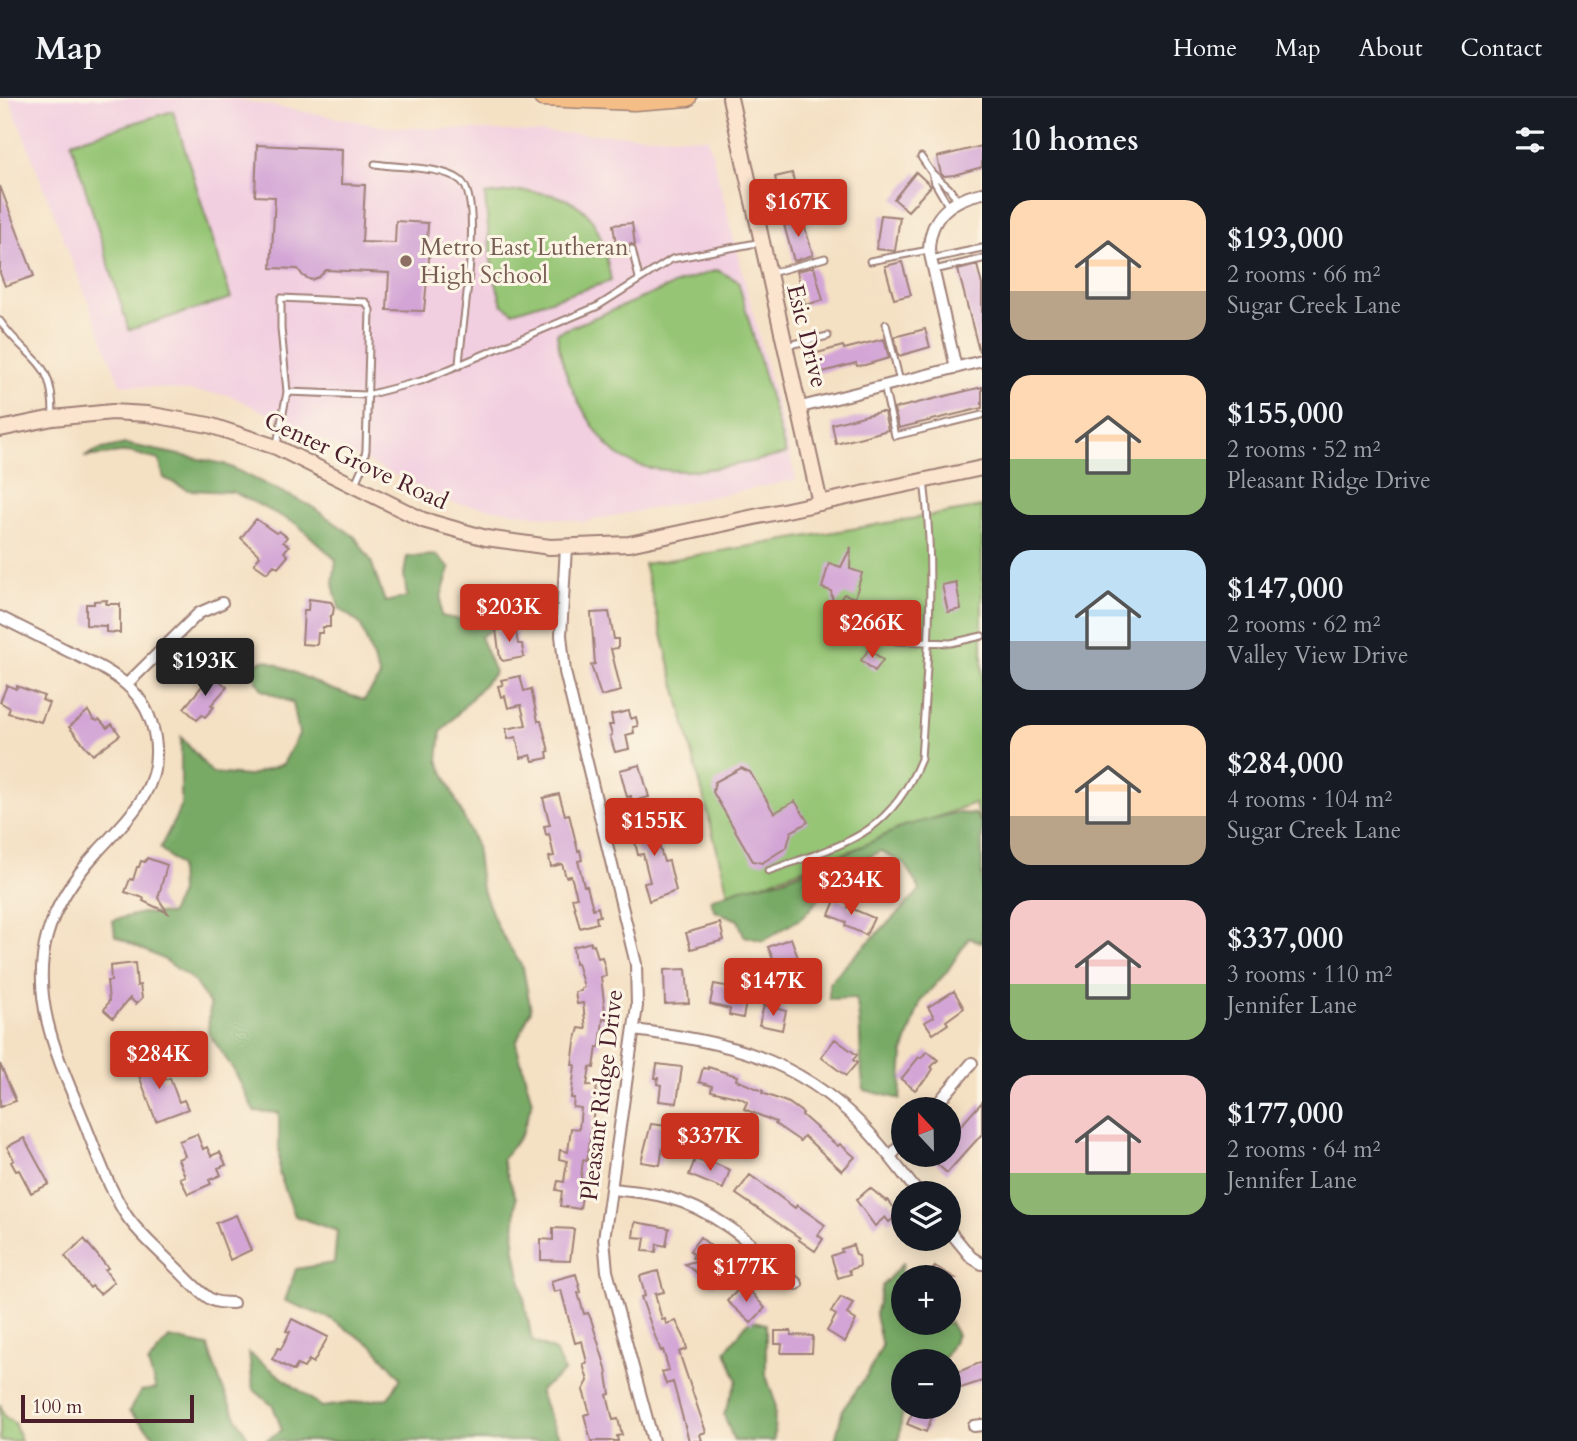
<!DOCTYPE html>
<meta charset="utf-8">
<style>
:root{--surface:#171b24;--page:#242831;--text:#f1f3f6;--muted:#9ea1a6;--line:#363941;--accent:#c8321e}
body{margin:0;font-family:Cardo,serif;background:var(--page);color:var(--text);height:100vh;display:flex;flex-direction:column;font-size:26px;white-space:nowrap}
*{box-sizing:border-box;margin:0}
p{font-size:23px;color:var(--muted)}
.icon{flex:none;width:38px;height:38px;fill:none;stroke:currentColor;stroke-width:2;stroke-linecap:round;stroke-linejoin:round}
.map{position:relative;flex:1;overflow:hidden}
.side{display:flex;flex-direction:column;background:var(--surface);width:595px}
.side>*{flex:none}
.needle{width:46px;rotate:338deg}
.tools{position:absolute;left:891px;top:999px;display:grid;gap:14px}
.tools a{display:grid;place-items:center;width:70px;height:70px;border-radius:50%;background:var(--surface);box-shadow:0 4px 18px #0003;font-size:35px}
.scale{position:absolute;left:21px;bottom:18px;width:173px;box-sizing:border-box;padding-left:7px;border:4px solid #4a1f2b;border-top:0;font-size:19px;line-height:24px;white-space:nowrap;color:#4a1f2b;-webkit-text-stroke:5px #fcf5e5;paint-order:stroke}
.price{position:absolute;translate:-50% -60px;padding:0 16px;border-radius:7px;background:var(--accent);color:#fff;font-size:23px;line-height:46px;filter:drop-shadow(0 2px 4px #0008)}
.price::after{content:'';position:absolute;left:50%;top:42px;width:21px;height:16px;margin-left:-10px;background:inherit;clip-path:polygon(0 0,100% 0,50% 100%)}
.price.on{background:#222;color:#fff}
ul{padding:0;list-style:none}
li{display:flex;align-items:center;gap:21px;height:175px;padding:0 28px}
li span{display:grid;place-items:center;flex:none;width:196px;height:140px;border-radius:21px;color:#555}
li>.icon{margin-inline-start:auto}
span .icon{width:84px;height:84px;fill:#fffc;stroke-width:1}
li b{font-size:30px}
h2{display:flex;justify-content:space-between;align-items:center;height:84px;padding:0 28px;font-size:30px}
header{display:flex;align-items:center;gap:42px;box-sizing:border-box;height:98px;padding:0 35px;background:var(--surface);border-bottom:2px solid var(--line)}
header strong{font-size:33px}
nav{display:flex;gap:38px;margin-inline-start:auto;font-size:24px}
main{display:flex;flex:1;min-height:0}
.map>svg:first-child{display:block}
</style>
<header>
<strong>Map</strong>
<nav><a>Home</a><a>Map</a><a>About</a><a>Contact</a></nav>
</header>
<main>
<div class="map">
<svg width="982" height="1343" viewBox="0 0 982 1343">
<rect width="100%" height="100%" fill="#fcf5e5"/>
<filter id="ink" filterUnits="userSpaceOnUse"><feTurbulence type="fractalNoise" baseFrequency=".0143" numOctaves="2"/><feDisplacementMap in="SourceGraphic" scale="14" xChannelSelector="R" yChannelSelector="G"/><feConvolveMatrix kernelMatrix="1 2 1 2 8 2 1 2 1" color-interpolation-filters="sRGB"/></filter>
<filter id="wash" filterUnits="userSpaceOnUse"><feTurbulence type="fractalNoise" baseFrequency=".00686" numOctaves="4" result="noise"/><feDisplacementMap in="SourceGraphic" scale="28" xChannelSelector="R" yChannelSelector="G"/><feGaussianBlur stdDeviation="1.57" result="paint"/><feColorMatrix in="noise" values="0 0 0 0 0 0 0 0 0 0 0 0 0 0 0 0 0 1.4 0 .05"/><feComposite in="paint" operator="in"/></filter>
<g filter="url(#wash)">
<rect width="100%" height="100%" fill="#f4e0c3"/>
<path fill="#f2cfe0" d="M 9,0 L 229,0 L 388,29 L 708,40 L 796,382 L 583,424 L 453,405 L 229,297 L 120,286 Z"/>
<path fill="#95c574" stroke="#707250" stroke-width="2" d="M 173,13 L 231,200 L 129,232 L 71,44 Z
M 520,93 C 588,96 600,120 611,183 L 513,214 L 502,206 L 492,171 L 485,97 Z
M 717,172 L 738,183 L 786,356 C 739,367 661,387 618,357 C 605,347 594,330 585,315 C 570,290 560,264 557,235 L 683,183 Z
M 982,409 L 982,727 L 974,705 L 729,799 L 644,466 Z
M 0,1306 L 5,1319 L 14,1325 L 21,1343 L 0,1343 Z"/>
<path fill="#78aa66" stroke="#616448" stroke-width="2" d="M 125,346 L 224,366 L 311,408 L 355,439 L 371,463 L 385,504 L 407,499 L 404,476 L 407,459 L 437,457 L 450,470 L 441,499 L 441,518 L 466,523 L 501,506 L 505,522 L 480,539 L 495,574 L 441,634 L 438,662 L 476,747 L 481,787 L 498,830 L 523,870 L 531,912 L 516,945 L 532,1004 L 522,1036 L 502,1062 L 516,1100 L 514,1147 L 532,1243 L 555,1253 L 564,1274 L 539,1293 L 555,1332 L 564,1343 L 265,1343 L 282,1332 L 273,1308 L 253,1291 L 249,1255 L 322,1309 L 388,1300 L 401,1280 L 373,1248 L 329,1220 L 285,1203 L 296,1171 L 334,1165 L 337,1133 L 295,1118 L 279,1075 L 279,1015 L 254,1013 L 235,974 L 208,934 L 210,907 L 193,882 L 165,862 L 115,838 L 113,822 L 142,815 L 170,816 L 180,795 L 179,768 L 160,750 L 181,709 L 181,639 L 212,675 L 248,678 L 283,666 L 299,636 L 293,605 L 262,592 L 248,567 L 267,562 L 328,590 L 364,602 L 380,579 L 360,526 L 339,510 L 333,486 L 336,462 L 297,426 L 233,394 L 188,392 L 164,380 L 159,362 L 129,354 L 84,359 L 98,352 Z
M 955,715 L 975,716 L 982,727 L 982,845 L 969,840 L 946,875 L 921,902 L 903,955 L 900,1001 L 864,992 C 858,961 863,931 856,900 L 829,901 L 829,885 C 858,852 891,824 920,792 L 905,767 L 881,753 L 854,766 L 834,784 L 803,819 L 763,843 L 744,838 L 738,822 L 715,813 L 710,801 L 741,790 L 781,782 L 840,759 L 904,728 Z
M 904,1164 L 894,1201 L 903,1220 L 903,1225 L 948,1225 L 949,1223 L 957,1237 L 943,1263 L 903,1264 L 903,1306 L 899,1343 L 835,1343 L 843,1311 L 868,1276 L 882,1248 L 875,1217 L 882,1188 Z
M 750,1222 L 766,1226 L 766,1277 L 775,1304 L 774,1343 L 734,1343 L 724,1317 L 737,1282 L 726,1253 Z
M 169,1240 L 208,1248 C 218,1281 231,1315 251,1343 L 159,1343 L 129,1313 L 141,1293 L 156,1291 L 148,1266 Z"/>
<g id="blocks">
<path fill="#d3a5d6" d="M 257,47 L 342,51 L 341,86 L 365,87 L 362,144 L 395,145 L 396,123 L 428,125 L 427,148 L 430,150 L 424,213 L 387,212 L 389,175 L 326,172 L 319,179 L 311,182 L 303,178 L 298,171 L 271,170 L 275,99 L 255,98 Z
M 982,48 L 982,69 L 954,77 L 944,78 L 941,76 L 937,59 Z
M 916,74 L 931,88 L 908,113 L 894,101 Z
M 792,75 L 800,109 L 783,112 L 775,79 Z
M 0,88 L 34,178 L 5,188 L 0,175 Z
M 881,117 L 900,119 L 895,153 L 876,151 Z
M 802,119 L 813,157 L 794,163 L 784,127 L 787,127 L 786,122 Z
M 632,125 L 635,147 L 630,146 L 627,152 L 617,153 L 613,127 Z
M 902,164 L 911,197 L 894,201 L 885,168 Z
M 977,167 L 982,187 L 982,253 L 979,253 L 958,172 Z
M 814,169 L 823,202 L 805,207 L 797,173 Z
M 925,231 L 930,249 L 899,258 L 894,239 Z
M 884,241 L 889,260 L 865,267 L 857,268 L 856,265 L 815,276 L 810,257 L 843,248 L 844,251 Z
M 982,289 L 982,310 L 899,330 L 894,311 L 897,310 Z
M 879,314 L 884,314 L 888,332 L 836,346 L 832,326 Z
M 256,421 L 276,435 L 279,433 L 287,439 L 283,444 L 289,448 L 284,454 L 288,458 L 278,470 L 274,467 L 267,475 L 254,466 L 260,458 L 241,440 Z
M 851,449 L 850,471 L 862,475 L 855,500 L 844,496 L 834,510 L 831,493 L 822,490 L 829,465 L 841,469 Z
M 956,484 L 961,511 L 948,514 L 942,487 Z
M 309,501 L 331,504 L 334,509 L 333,516 L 330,519 L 330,529 L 323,529 L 322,535 L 318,535 L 317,547 L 302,546 L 304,512 L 308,512 Z
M 107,502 L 106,506 L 120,506 L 120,535 L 106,534 L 106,528 L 86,527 L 86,506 L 94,506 L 94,503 Z
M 609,514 L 614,541 L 618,541 L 618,550 L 611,551 L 621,593 L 601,598 L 591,567 L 595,566 L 591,515 Z
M 515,528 L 518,546 L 522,546 L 524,559 L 503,563 L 500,560 L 496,532 Z
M 869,551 L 883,562 L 875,573 L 861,562 Z
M 212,576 L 227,589 L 211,607 L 214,609 L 205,619 L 202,617 L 197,622 L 184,610 Z
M 520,578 L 524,593 L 531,591 L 538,623 L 541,623 L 549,653 L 547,654 L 548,660 L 533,663 L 531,657 L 521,660 L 516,639 L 508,641 L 506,631 L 526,627 L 521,607 L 508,610 L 505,598 L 501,599 L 498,588 L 503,587 L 501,582 Z
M 7,587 L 16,591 L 17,588 L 44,598 L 42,602 L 49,605 L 41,624 L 8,615 L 10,610 L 0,604 Z
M 88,613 L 93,621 L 97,623 L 100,622 L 107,630 L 112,626 L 120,637 L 93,657 L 69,629 Z
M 629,613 L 631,621 L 636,619 L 638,628 L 633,629 L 634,635 L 626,637 L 629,651 L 615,654 L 610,638 L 612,637 L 609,627 L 613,627 L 611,617 Z
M 640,667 L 649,699 L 632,703 L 631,698 L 627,699 L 620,672 Z
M 741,670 L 750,674 L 774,715 L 795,703 L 808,724 L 791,734 L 787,749 L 762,765 L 753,763 L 713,694 L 715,684 Z
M 559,696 L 565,717 L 569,716 L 578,753 L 580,752 L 582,762 L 578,763 L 584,788 L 587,788 L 593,811 L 598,809 L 600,818 L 596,819 L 597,825 L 580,830 L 572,800 L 577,799 L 571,778 L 566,779 L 562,766 L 551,769 L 549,759 L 554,758 L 549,736 L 546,737 L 544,728 L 550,727 L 543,700 Z
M 647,719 L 649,727 L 651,726 L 652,731 L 655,731 L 656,735 L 678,731 L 680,738 L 658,744 L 664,764 L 669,763 L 676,793 L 649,803 L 644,785 L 650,784 L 643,756 L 638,757 L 630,723 Z
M 147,760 L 167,767 L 158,800 L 168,815 L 143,803 L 144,800 L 125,794 L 130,781 L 133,782 L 137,769 L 139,769 L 141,763 L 145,764 Z
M 836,800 L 850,806 L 848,809 L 874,820 L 866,837 L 845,828 L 846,824 L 829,817 Z
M 720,825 L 724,842 L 691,851 L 686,835 Z
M 791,840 L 798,860 L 776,868 L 768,849 Z
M 591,844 L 591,847 L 594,846 L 598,860 L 602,859 L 605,870 L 606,878 L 601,879 L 606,921 L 603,921 L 600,949 L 597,949 L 594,970 L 590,969 L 587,987 L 597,988 L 587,1063 L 583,1062 L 579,1097 L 582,1098 L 580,1111 L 560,1108 L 562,1093 L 556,1092 L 558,1083 L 564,1084 L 567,1063 L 559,1061 L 560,1052 L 568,1054 L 571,1030 L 579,1031 L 581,1010 L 573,1009 L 574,1000 L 571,1000 L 575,967 L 572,967 L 575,944 L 579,930 L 586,931 L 583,905 L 577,906 L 575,894 L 581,893 L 581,890 L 584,889 L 577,865 L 575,866 L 573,849 Z
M 135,865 L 137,888 L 140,887 L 142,900 L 136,906 L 130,900 L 113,920 L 104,912 L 109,903 L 107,883 L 111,883 L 110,868 Z
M 686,871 L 689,905 L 665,906 L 664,872 Z
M 732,882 L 742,884 L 740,891 L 748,893 L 743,920 L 729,917 L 730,911 L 710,906 L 714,886 L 730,889 Z
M 954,893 L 964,910 L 946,923 L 948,926 L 933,936 L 925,924 L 934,919 L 928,909 Z
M 764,907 L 786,913 L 782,932 L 759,927 Z
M 835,941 L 857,957 L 853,962 L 857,965 L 846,978 L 821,959 Z
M 927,953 L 938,962 L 931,969 L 933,971 L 928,979 L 915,992 L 901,981 L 919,959 L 921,960 Z
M 154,960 L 163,982 L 170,980 L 179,1004 L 184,1002 L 188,1011 L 156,1023 L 135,967 Z
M 0,966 L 16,1003 L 0,1009 Z
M 657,966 L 682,969 L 677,1005 L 659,1003 L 661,987 L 657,986 L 658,980 L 655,980 Z
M 708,969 L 737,978 L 736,982 L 763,993 L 762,995 L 789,1005 L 803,1015 L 802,1017 L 828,1040 L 838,1048 L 840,1046 L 855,1059 L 842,1073 L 804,1038 L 800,1043 L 775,1026 L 776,1024 L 744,1011 L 747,1004 L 741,1000 L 711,993 L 712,988 L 699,984 L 703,970 L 708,971 Z
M 982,1004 L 982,1036 L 947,1075 L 927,1057 L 948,1057 L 948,1042 Z
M 651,1026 L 667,1028 L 666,1036 L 672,1037 L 670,1050 L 663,1049 L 660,1067 L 641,1064 Z
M 197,1036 L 203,1051 L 207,1049 L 211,1058 L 220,1054 L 226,1067 L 218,1070 L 221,1077 L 209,1082 L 211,1086 L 188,1096 L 180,1080 L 185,1078 L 178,1061 L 185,1058 L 179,1043 Z
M 24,1040 L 48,1084 L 49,1086 L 31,1095 L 19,1072 L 16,1073 L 11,1064 L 14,1062 L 7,1049 Z
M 695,1061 L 708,1066 L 709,1063 L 730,1072 L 723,1091 L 689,1077 Z
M 750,1077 L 795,1110 L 797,1107 L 825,1127 L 818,1137 L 823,1141 L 815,1153 L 799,1142 L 800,1140 L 736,1096 Z
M 870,1090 L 886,1103 L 888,1102 L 899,1116 L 889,1124 L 885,1119 L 875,1128 L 856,1102 Z
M 236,1117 L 251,1152 L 230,1162 L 216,1125 Z
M 635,1124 L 669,1130 L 666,1148 L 657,1146 L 656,1154 L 643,1153 L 645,1140 L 633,1139 Z
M 553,1130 L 574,1131 L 570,1163 L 541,1162 L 541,1141 L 553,1142 Z
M 700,1139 L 712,1149 L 710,1151 L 729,1166 L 713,1187 L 685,1166 L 702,1161 L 692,1160 L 694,1156 L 690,1153 Z
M 84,1141 L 108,1170 L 105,1172 L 114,1184 L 100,1196 L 92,1188 L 90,1190 L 65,1158 Z
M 853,1147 L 856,1157 L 859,1158 L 860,1168 L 849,1172 L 851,1176 L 838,1180 L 831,1158 L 842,1154 L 841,1151 Z
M 935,1168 L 955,1180 L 928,1180 Z
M 658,1173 L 664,1194 L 655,1196 L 662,1222 L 665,1221 L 666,1226 L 676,1223 L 684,1239 L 687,1251 L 679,1254 L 706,1334 L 700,1336 L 702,1343 L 689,1343 L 673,1284 L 666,1286 L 662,1274 L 669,1272 L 663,1252 L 661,1253 L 655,1238 L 641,1199 L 645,1198 L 640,1178 Z
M 576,1176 L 581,1194 L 578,1195 L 584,1216 L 588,1215 L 591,1221 L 606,1270 L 610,1296 L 607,1297 L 613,1322 L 618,1321 L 622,1337 L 617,1338 L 618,1343 L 591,1343 L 584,1317 L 590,1315 L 583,1292 L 588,1283 L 583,1266 L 587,1265 L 582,1243 L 575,1245 L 561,1192 L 554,1194 L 551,1183 Z
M 744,1186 L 765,1210 L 751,1225 L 727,1203 Z
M 841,1199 L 853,1205 L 847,1216 L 856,1222 L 845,1244 L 827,1233 L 836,1217 L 831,1214 Z
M 292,1221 L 328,1239 L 313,1265 L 309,1262 L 304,1270 L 297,1267 L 294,1273 L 272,1261 L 278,1250 L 281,1251 L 290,1234 L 286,1233 Z
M 775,1233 L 791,1233 L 791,1237 L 813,1238 L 812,1255 L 781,1255 L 782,1246 L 775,1246 Z
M 982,1264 L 982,1283 L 958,1291 L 953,1276 Z
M 915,1309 L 936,1309 L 926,1334 L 907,1326 Z"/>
</g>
</g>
<g filter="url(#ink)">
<use href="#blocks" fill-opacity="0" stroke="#9f8077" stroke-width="2"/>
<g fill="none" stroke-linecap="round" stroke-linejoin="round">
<defs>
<path id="lane" d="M 921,59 L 932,75
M 375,66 C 399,70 441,68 460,82 C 486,101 460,234 459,268
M 949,109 L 935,85 L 932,75 L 949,90 L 958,103
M 758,123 L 813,111
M 632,151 L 639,180
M 931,161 L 982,150
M 870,163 L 929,152
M 934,172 L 982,161
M 771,175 L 825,160
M 0,223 C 28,264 53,258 53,317
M 886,226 L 900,284
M 785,248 L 828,238
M 884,288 L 895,338 L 982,317
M 287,294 L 367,297 L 421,283 L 598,208 L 672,161 L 762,144
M 277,346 L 287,294 L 281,230 L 281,200 L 366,204 L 370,212 L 366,352 L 362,370 L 354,388
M 896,543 L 951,545 L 982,538
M 768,773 C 840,747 889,740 921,661 C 927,568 936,475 924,383"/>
<path id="street" d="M 956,270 L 929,152 C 930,118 950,102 982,95
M 801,309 L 982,263
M 566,449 L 561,537 L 565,574 L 636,866 L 637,908 L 604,1141 L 607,1173 L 653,1343
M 0,519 C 22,530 44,541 66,552 C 109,573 147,588 155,640 C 163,690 128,720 98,753 C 75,778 56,805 47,838 C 29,904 61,966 85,1026 C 97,1057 108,1088 126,1117 C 139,1136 157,1151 173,1167 C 185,1178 198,1194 212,1202 C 218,1205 227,1205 233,1205
M 127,586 L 199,515 L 222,505
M 634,932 C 724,943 796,959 861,1026 C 882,1047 900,1072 919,1096
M 932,1012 L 972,965
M 890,1059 L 903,1044
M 612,1091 C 630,1093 649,1094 666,1099 C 719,1113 757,1151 797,1186
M 948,1131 L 971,1159 L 982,1166
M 974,1328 L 982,1327"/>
<path id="secondary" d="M 730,0 L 820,405
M 0,331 L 53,320 L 112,314 L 147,316 L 209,327 L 276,349 L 423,422 L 486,440 L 550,449 L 629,446 L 982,370"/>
<path id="primary" d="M 542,0 L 634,4 L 688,0"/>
</defs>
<use href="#lane" stroke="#9f8077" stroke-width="9"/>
<use href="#street" stroke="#9f8077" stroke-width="14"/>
<use href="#secondary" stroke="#9f8077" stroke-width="18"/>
<use href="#primary" stroke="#9f8077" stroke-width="19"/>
<use href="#lane" stroke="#fff" stroke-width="5"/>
<use href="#street" stroke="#fff" stroke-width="10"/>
<use href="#secondary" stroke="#fbe5cf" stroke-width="14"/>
<use href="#primary" stroke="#f5be86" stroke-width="16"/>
</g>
</g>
<circle fill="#8d6e63" stroke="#fcf5e5" stroke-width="2.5" cx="406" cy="163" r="7"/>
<g text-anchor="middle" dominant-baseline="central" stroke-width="6" stroke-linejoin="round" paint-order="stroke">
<g font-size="24" fill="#785e54" stroke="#fcf5e5" text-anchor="start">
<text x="420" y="149">Metro East Lutheran<tspan x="420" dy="28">High School</tspan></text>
</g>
<g font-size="24" fill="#4a1f2b" stroke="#fcf5e5">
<text transform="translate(807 238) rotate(76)">Esic Drive</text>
<text transform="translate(356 363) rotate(25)">Center Grove Road</text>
<text transform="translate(602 997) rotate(-83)">Pleasant Ridge Drive</text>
</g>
</g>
</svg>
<div class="tools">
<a><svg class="needle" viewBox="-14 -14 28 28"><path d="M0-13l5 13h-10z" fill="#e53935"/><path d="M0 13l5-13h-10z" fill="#9ea1a6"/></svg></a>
<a><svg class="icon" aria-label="layers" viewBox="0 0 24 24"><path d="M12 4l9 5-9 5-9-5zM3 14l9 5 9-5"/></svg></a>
<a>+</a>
<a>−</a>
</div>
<div class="scale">100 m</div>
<b class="price" style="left:798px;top:141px">$167K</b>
<b class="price" style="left:509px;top:546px">$203K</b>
<b class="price" style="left:872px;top:562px">$266K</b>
<b class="price on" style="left:205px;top:600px">$193K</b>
<b class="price" style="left:654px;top:760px">$155K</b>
<b class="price" style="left:851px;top:819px">$234K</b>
<b class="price" style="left:773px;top:920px">$147K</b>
<b class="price" style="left:159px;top:993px">$284K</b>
<b class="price" style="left:710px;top:1075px">$337K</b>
<b class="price" style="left:746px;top:1206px">$177K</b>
</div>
<section class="side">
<h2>10 homes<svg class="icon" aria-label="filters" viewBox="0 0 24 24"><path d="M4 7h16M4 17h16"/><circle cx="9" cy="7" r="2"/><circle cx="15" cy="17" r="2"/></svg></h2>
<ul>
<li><span style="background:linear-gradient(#ffd9b3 65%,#b9a48a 0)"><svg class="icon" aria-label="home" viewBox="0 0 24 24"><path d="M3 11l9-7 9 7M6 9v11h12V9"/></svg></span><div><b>$193,000</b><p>2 rooms · 66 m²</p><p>Sugar Creek Lane</p></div></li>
<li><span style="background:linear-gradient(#ffd9b3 60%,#8fb573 0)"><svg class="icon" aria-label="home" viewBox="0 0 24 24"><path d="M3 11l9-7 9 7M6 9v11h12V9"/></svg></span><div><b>$155,000</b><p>2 rooms · 52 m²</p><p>Pleasant Ridge Drive</p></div></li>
<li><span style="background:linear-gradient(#bfe0f5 65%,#9aa5b1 0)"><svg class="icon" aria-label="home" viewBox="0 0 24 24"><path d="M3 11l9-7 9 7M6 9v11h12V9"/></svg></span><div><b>$147,000</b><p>2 rooms · 62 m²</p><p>Valley View Drive</p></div></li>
<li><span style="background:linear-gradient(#ffd9b3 65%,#b9a48a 0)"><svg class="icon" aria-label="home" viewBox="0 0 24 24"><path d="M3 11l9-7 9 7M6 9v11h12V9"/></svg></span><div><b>$284,000</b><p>4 rooms · 104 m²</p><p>Sugar Creek Lane</p></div></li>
<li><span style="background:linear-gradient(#f6c9c9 60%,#8fb573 0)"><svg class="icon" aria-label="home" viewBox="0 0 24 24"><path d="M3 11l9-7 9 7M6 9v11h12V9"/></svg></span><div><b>$337,000</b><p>3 rooms · 110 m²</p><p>Jennifer Lane</p></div></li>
<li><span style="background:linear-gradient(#f6c9c9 70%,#8fb573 0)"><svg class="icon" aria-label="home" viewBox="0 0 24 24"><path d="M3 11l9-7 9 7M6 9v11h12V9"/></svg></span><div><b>$177,000</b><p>2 rooms · 64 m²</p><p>Jennifer Lane</p></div></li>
</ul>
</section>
</main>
